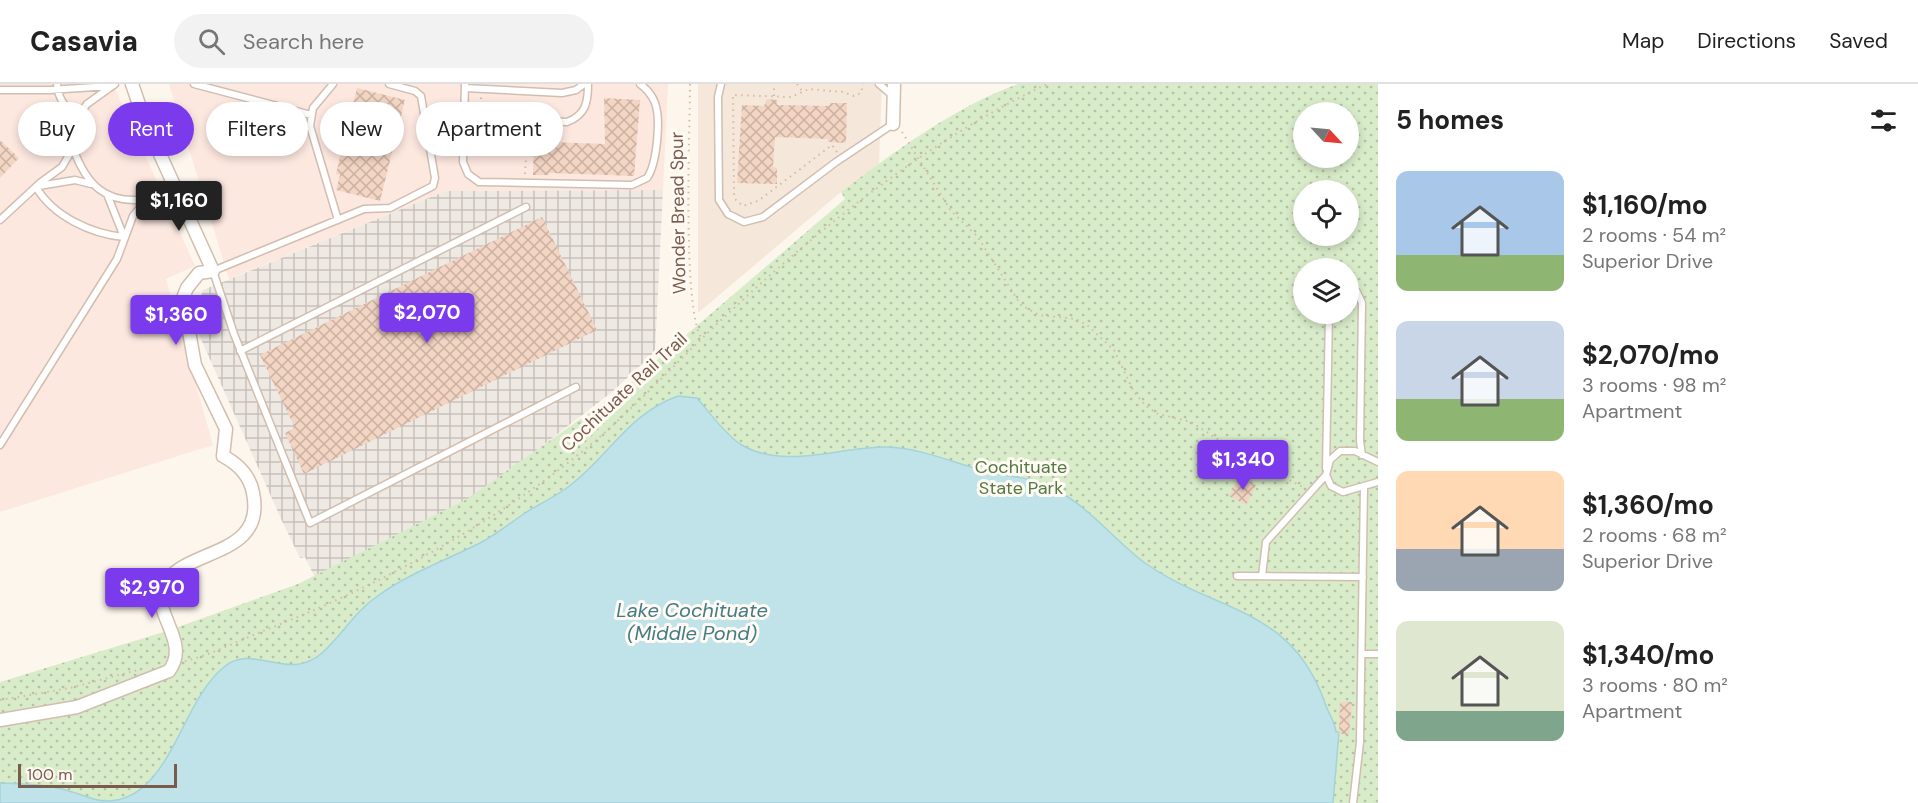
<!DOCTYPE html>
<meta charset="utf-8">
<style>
:root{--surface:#fff;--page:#f2f2f2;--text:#222;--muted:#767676;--line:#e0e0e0;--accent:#7c3aed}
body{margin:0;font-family:"DM Sans",sans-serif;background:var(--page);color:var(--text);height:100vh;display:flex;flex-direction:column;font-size:22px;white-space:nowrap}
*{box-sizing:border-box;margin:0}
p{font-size:20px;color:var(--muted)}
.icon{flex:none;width:33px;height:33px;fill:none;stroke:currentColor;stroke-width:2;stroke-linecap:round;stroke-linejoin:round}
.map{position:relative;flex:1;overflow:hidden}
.sheet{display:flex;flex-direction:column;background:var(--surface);width:540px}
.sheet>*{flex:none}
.top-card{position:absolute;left:18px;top:18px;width:570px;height:54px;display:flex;gap:12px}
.needle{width:39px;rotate:116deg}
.controls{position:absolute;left:1293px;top:18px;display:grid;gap:12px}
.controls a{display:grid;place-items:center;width:66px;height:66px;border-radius:50%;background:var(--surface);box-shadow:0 3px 9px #0003;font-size:30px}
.scale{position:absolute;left:18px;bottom:15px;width:159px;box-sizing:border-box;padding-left:6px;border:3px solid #7a5c4d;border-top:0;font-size:16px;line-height:21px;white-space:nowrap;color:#7a5c4d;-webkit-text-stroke:4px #fffaf3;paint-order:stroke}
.price{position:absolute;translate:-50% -51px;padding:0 14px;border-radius:6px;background:var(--accent);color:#fff;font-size:20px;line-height:39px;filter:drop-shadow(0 2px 3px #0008)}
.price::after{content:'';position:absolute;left:50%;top:36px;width:18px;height:14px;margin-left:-9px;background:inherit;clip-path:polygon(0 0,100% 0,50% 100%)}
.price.selected{background:#222;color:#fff}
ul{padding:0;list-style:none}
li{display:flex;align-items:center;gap:18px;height:150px;padding:0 18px}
li span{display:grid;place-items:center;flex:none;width:168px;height:120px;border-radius:12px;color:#555}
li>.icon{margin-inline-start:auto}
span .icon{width:72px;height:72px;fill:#fffc;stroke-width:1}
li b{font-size:26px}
h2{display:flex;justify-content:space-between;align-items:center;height:72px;padding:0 18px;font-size:26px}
.tag{padding:0 21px;border-radius:27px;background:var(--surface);box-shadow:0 3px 9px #0003;font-size:21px;line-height:54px}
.tag.selected{background:var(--accent);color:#fff}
header{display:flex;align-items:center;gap:36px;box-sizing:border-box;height:84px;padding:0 30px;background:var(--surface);border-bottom:2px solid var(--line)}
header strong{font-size:28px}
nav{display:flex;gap:33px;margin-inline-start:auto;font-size:21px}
.search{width:420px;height:54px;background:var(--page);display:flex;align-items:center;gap:15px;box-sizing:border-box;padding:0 21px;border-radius:33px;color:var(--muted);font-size:22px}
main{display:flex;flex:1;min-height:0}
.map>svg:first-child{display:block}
</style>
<header>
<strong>Casavia</strong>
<div class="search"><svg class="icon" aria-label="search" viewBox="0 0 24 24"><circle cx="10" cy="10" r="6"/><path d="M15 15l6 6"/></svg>Search here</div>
<nav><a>Map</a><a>Directions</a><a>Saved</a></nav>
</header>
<main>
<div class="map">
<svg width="1378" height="719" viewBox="0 0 1378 719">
<defs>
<pattern id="industrial-grid" width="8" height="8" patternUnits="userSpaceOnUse" patternTransform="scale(1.5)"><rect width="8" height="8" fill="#efe9e4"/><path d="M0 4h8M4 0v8" fill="none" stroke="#c7c0bb"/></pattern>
<pattern id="park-dots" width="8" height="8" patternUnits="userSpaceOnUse" patternTransform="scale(1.5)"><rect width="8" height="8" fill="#d8ecc9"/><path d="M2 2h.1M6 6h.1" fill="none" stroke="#b4c2a5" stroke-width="1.8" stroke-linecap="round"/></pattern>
<pattern id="building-cross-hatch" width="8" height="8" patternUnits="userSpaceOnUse" patternTransform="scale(1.5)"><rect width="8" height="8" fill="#f3d5c3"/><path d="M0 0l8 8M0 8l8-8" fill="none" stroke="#cab0a1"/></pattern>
</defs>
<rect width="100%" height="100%" fill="#fdf6ec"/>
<path fill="#f5e8da" d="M 698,0 L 882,0 L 879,80 L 841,108 L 698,229 Z"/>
<path fill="#fde8e0" d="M 0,0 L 113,0 L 195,182 L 166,195 L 213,361 L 0,428 Z
M 169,0 L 668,0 L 663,106 L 446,107 L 229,195 Z"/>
<path fill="url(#industrial-grid)" d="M 663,106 L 655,268 L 612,308 L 486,405 L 412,451 L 317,498 L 305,473 L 300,474 L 282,437 L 200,253 L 196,226 L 203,206 L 446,107 Z"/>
<path fill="url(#park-dots)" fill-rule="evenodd" d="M 1018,0 L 1378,0 L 1378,719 L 0,719 L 0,598 L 167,547 L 298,500 L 467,415 L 623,305 L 845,115 L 841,108 C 896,67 952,24 1018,0 ZM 1304,28 L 1348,28 L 1348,74 L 1304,74 ZM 1304,106 L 1348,106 L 1348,152 L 1304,152 ZM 1304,184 L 1348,184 L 1348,230 L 1304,230 Z"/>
<path fill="#bfe3e8" stroke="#a5d3da" stroke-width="1.5" d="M 678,312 L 697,314 C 710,329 724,349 740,360 C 783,387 841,362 887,363 C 923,364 958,381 993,389 C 1008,393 1027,393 1041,399 C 1084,415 1110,453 1145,479 C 1216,529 1291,522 1325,619 C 1328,629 1335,637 1336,648 L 1339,648 L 1333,719 L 0,719 L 0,699 C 24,700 49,700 72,708 C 84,711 93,717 107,717 C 170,717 180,618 224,583 C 253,558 288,599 322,569 C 343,550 355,527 379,511 C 410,489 446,476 480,459 C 496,451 510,439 525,429 C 539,420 555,413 568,403 C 609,373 626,331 678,312 Z"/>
<path fill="url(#building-cross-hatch)" d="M 357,4 L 405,16 L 380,117 L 336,106 L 340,91 L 336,90 Z
M 604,14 L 640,16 L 634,92 L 549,89 L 549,91 L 533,91 L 534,54 L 550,55 L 550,58 L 605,60 Z
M 767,15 L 777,16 L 777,21 L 829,22 L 830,19 L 847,19 L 846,59 L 828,58 L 828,55 L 775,53 L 773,83 L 777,84 L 777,100 L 737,99 L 742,21 L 764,22 Z
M 0,56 L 19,74 L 0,94 Z
M 542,133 L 597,246 L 304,390 L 285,349 L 295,344 L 260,271 Z
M 1239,393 L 1256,401 L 1246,421 L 1229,412 Z
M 1340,618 L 1352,618 L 1349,650 L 1339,650 Z"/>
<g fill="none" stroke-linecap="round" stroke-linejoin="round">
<defs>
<path id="service" d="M 57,0 C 57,17 72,26 75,43
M 194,0 L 311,31
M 333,0 L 313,24 L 310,42 L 338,136
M 389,0 L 415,7 L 421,12 L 435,94 L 433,102 L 390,124 L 364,125 L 213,187 L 234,250 L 310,439 L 576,303
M 465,0 L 463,78 L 468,90 L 479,98 L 632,101 L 647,94 C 657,80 661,35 655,19 C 652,11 647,5 640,0
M 721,0 L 718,13 L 719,116 L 728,130 L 744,138 L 763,133 L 836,78 L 893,40
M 879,0 L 892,11
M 465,4 L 562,9 L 576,6 L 584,0
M 0,6 L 49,6 L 111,2
M 464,34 L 567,38 C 586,31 588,18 588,0
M 73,64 C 86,100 105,121 147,115
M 39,102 L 75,96 L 91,100
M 36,103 C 53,132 91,150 124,153
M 107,110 L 124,153
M 0,136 L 40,99 L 62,83 L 73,64 L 74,48 L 79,31 L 87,20 L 115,0
M 1348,203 L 1357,208 L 1362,219 L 1360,357 L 1362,371
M 240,267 L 526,123
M 0,361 L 117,175 L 133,132 L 147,115 L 173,97
M 1378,378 L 1355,367 L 1340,367 L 1330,376 L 1326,391 L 1331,402 L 1343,408 L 1378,398
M 1326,384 L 1329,230
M 1237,492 L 1363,493
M 1262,492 L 1266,458 L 1326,391
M 1362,570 L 1378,570
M 1353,719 L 1360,658 L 1364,403"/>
<path id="minor" d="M 893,40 L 894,0
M 0,636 L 77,623 L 169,587 C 191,558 152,530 163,504 C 179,463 267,476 253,409 C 250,392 238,380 223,372 L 226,345 L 195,281 L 183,214 L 187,204 L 199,189 L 213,187 L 144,35 L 132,0"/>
</defs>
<use href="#service" stroke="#d1beb0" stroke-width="9"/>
<use href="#minor" stroke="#d1beb0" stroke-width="15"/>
<path stroke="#d9b8a5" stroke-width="2" stroke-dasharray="1.5 4.5" stroke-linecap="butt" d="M 690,0 C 690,45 682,227 702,255
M 797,0 L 802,7
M 774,12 L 774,4
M 481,27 L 481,12
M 902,48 L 951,127 L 977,152 L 1021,221 L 1039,231 L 1076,235 L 1087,241 L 1114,266 L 1134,308 L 1146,322 L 1158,330 L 1191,338 L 1252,377 L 1305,404
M 837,68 L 832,61 L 758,117 L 743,122 L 736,116 L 734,111 L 733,11 L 791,13 L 809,5 L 843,8 L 854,12 L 861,9 L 863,0
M 525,90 L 528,45
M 185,577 C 211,571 238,557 263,547 C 379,502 500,437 595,357 C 638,320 676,279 717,240 C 814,148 925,58 1047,0
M 0,616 L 70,604 L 138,586"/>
<use href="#service" stroke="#fff" stroke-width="6"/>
<use href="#minor" stroke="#fff" stroke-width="12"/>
</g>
<g text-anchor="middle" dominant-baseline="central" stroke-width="6" stroke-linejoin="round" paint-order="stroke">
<g font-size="18" fill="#7a5c4d" stroke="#fffaf3">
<text transform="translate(678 129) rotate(-91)">Wonder Bread Spur</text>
<text transform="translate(624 308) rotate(-43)">Cochituate Rail Trail</text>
</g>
<g font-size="18" fill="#537a41" stroke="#fffaf3">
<text x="1021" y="383">Cochituate<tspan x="1021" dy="21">State Park</tspan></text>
</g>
<g font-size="20" font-style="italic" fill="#437c86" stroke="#fffaf3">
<text x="692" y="526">Lake Cochituate<tspan x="692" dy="23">(Middle Pond)</tspan></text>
</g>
</g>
</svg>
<div class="controls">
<a><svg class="needle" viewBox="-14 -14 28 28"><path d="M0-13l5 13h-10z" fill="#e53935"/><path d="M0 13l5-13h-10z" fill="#767676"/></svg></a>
<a><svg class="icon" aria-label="locate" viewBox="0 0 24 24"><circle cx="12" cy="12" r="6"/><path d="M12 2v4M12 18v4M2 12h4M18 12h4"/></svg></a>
<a><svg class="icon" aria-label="layers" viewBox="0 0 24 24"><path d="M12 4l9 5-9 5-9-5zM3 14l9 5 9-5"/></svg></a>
</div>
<div class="scale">100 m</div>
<b class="price selected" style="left:179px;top:148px">$1,160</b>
<b class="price" style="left:427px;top:260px">$2,070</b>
<b class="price" style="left:176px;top:262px">$1,360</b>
<b class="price" style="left:1243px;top:407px">$1,340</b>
<b class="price" style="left:152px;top:535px">$2,970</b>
<div class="top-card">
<a class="tag">Buy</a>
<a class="tag selected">Rent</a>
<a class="tag">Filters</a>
<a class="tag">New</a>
<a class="tag">Apartment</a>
</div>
</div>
<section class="sheet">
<h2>5 homes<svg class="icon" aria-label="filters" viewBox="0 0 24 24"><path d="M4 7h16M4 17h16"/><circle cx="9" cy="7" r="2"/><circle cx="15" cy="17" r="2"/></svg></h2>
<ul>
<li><span style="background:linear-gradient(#a9c7e8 70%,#8fb573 0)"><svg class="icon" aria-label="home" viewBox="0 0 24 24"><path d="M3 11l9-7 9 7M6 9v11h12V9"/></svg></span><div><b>$1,160/mo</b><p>2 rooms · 54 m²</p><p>Superior Drive</p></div></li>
<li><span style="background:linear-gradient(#c9d6e8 65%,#8fb573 0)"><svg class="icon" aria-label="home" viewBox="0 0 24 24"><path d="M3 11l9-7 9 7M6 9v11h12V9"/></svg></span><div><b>$2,070/mo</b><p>3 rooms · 98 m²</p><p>Apartment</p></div></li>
<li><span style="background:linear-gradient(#ffd9b3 65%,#9aa5b1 0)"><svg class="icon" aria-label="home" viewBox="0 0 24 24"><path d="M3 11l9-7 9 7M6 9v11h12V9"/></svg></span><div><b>$1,360/mo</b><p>2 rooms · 68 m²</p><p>Superior Drive</p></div></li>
<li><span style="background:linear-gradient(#dfe7d0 75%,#7fa58c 0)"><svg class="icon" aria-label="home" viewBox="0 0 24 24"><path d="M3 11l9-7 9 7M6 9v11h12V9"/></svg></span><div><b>$1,340/mo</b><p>3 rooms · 80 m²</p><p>Apartment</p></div></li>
</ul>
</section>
</main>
